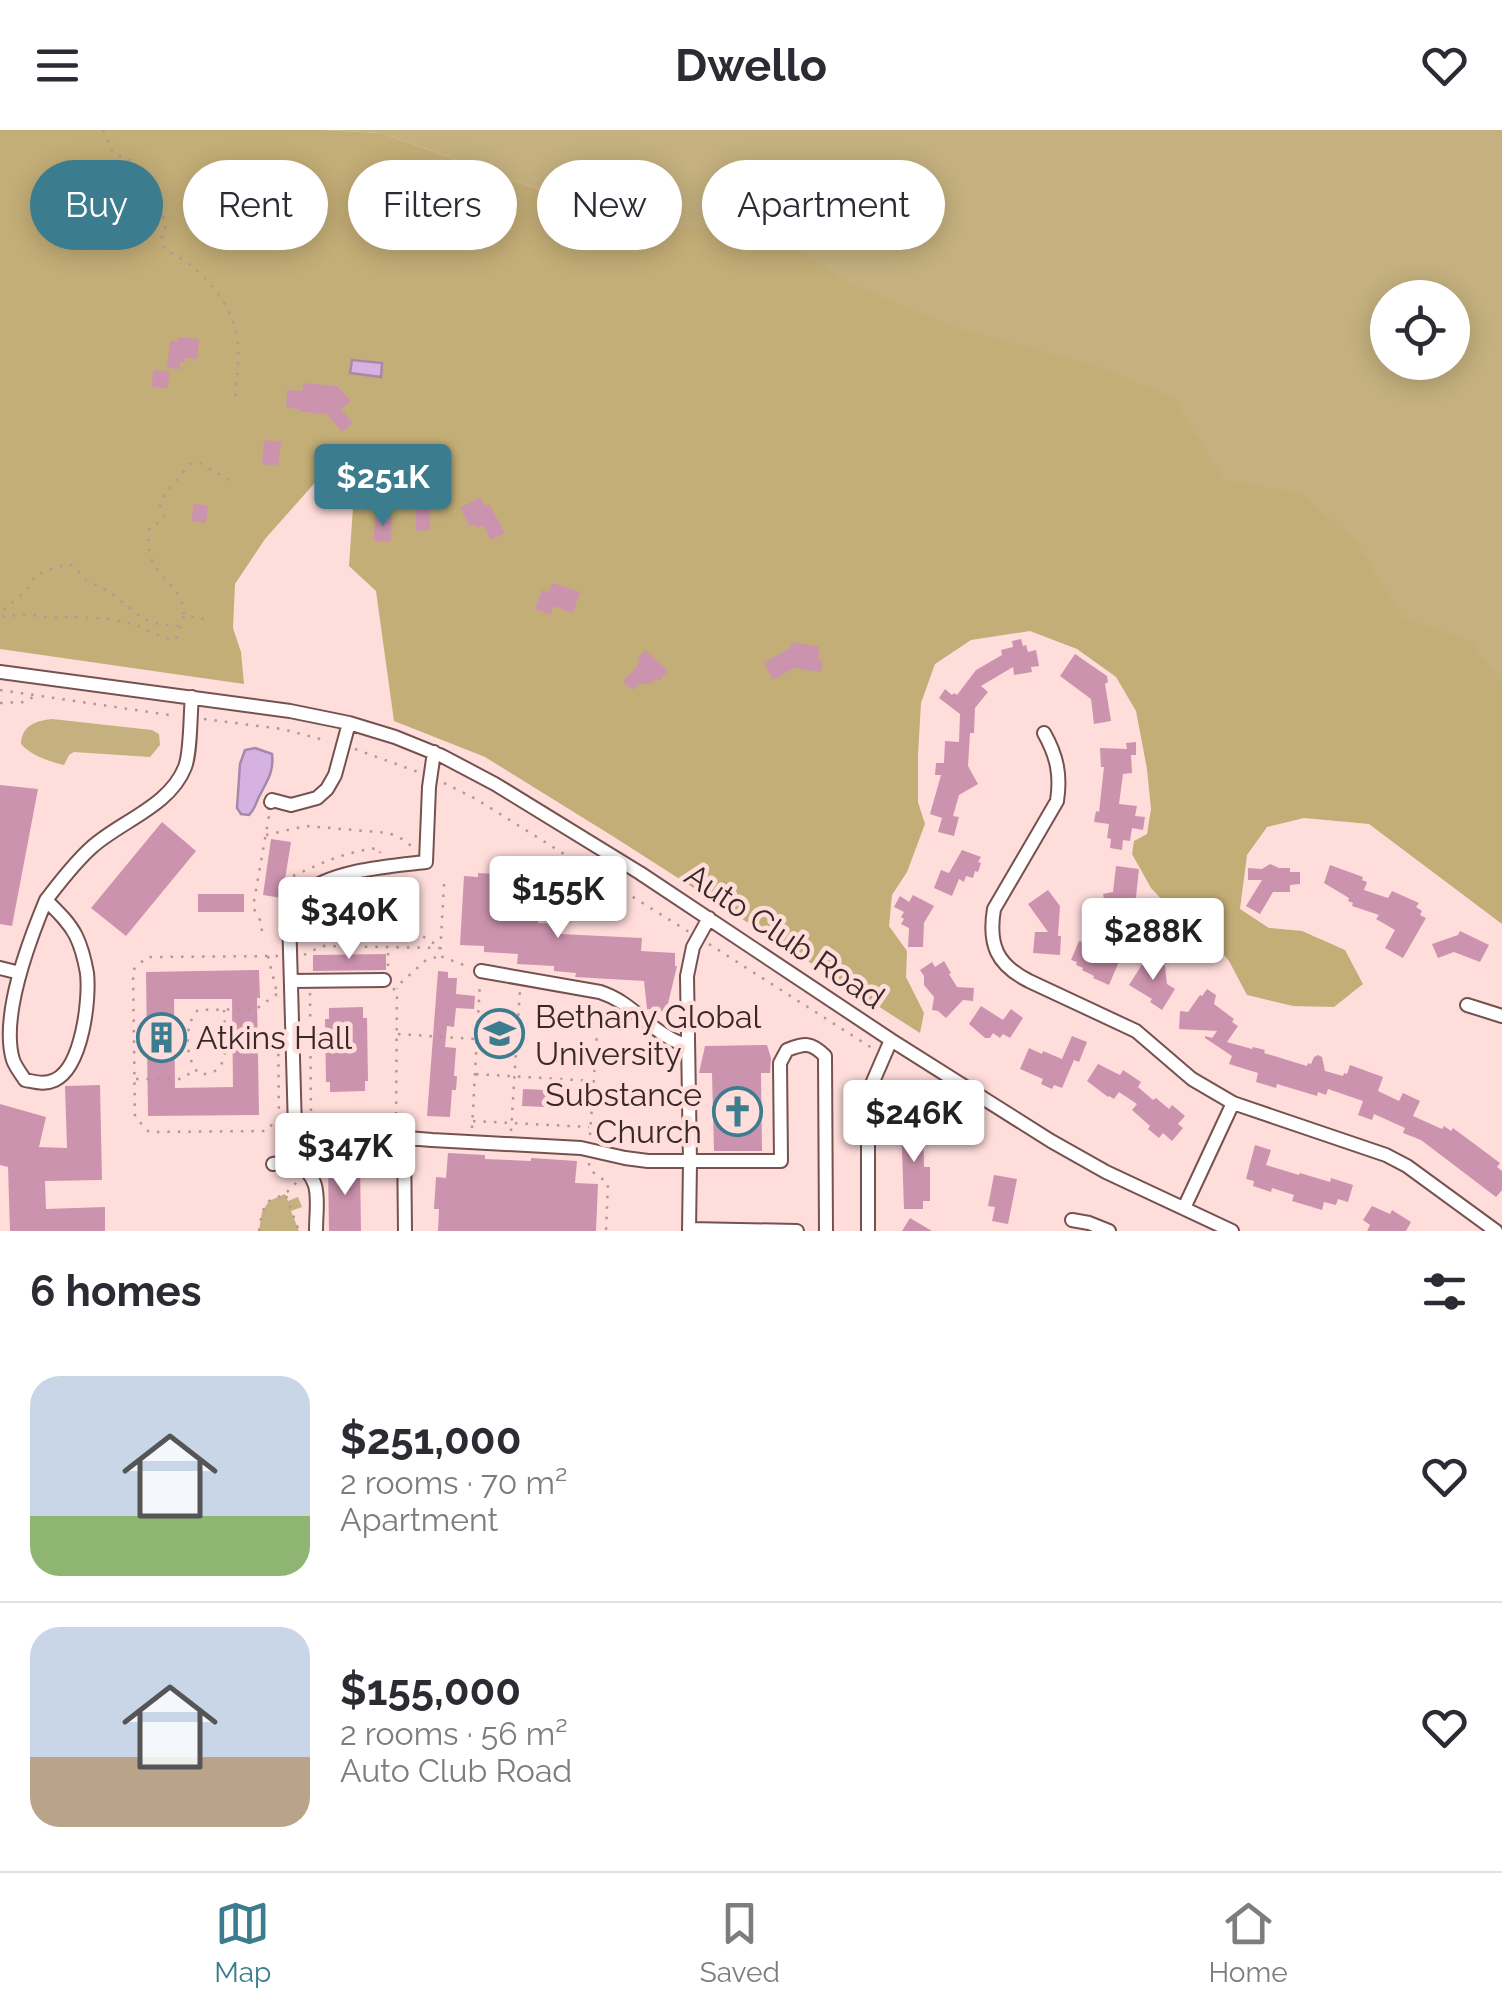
<!DOCTYPE html>
<meta charset="utf-8">
<style>
:root{--surface:#fff;--page:#f7f7f7;--text:#2b2b33;--muted:#7c7c81;--line:#e1e1e2;--accent:#3b7d8e}
body{margin:0;font-family:Raleway,sans-serif;background:var(--page);color:var(--text);height:100vh;display:flex;flex-direction:column;font-size:38px;white-space:nowrap}
*{box-sizing:border-box;margin:0}
p{font-size:32px;color:var(--muted)}
.icon{flex:none;width:55px;height:55px;fill:none;stroke:currentColor;stroke-width:2;stroke-linecap:round;stroke-linejoin:round}
.map{position:relative;height:1101px;overflow:hidden}
.sheet{display:flex;flex-direction:column;background:var(--surface);flex:1}
.sheet>*{flex:none}
.guide{position:absolute;left:30px;top:30px;width:1000px;height:90px;display:flex;gap:20px}
.fabs{position:absolute;left:1370px;top:150px;display:grid;gap:20px}
.fabs a{display:grid;place-items:center;width:100px;height:100px;border-radius:50%;background:var(--surface);box-shadow:0 5px 25px #0003;font-size:50px}
.price{position:absolute;translate:-50% -85px;padding:0 22px;border-radius:10px;background:#fff;color:#222;font-size:32px;line-height:65px;filter:drop-shadow(0 2px 5px #0008)}
.price::after{content:'';position:absolute;left:50%;top:60px;width:30px;height:22px;margin-left:-15px;background:inherit;clip-path:polygon(0 0,100% 0,50% 100%)}
.price.active{background:var(--accent);color:#fff}
ul{padding:0;list-style:none}
li{display:flex;align-items:center;gap:30px;height:250px;padding:0 30px}
li+li{border-top:2px solid var(--line)}
li span{display:grid;place-items:center;flex:none;width:280px;height:200px;border-radius:30px;color:#555}
li>.icon{margin-inline-start:auto}
span .icon{width:120px;height:120px;fill:#fffc;stroke-width:1}
li b{font-size:42px}
h2{display:flex;justify-content:space-between;align-items:center;height:120px;padding:0 30px;font-size:42px}
.chip{padding:0 35px;border-radius:45px;background:var(--surface);box-shadow:0 5px 25px #0003;font-size:35px;line-height:90px}
.chip.active{background:var(--accent);color:#fff}
header{display:flex;justify-content:space-between;align-items:center;height:130px;padding:0 30px;background:var(--surface);font-size:45px;font-weight:700}
.tab-bar{display:flex;justify-content:space-around;align-items:center;height:140px;border-top:2px solid var(--line);background:var(--surface);font-size:28px;color:var(--muted)}
.tab-bar a{display:grid;justify-items:center;gap:5px}
.tab-bar .active{color:var(--accent)}
.map>svg:first-child{display:block}
</style>
<header><svg class="icon" aria-label="menu" viewBox="0 0 24 24"><path d="M4 6h16M4 12h16M4 18h16"/></svg>Dwello<svg class="icon" aria-label="heart" viewBox="0 0 24 24"><path d="M12 20l-8-8c-3-5 5-10 8-4 3-6 11-1 8 4z"/></svg></header>
<div class="map">
<svg width="1502" height="1101" viewBox="0 0 1502 1101">
<rect width="100%" height="100%" fill="#ffdddb"/>
<path fill="#c5b17f" fill-rule="evenodd" d="M 324,0 L 1502,0 L 1502,725 L 671,96 L 635,94 L 382,3 ZM 1388,168 L 1452,168 L 1452,232 L 1388,232 Z
M 52,589 L 152,600 L 159,604 L 160,615 L 150,627 L 74,622 L 69,625 L 64,635 C 50,632 30,625 21,614 C 22,595 36,591 52,589 Z
M 285,1064 L 288,1071 L 298,1067 L 302,1077 L 291,1081 L 299,1101 L 259,1101 L 262,1082 L 269,1071 Z"/>
<path fill="#c4ae77" d="M 0,0 L 324,0 L 382,3 L 635,94 L 771,101 L 851,154 L 962,200 L 1092,234 L 1174,268 L 1225,350 L 1303,364 L 1356,412 L 1403,487 L 1471,511 L 1502,554 L 1502,794 L 1369,694 L 1304,688 L 1267,697 L 1247,725 L 1240,779 L 1269,798 L 1302,801 L 1345,820 L 1363,854 L 1334,877 L 1293,876 L 1247,865 L 1229,831 L 1192,788 L 1165,773 L 1151,758 L 1132,724 L 1134,711 L 1147,704 L 1151,679 L 1147,639 L 1136,581 L 1116,547 L 1077,519 L 1030,501 L 971,510 L 935,534 L 921,573 L 918,625 L 918,672 L 925,694 L 907,742 L 892,765 L 889,796 L 907,821 L 906,847 L 924,883 L 920,903 L 614,707 L 485,627 L 394,591 L 376,461 L 349,436 L 355,348 L 328,338 L 265,409 L 235,454 L 233,498 L 241,522 L 244,554 L 0,519 Z"/>
<path fill="#d5b2e2" stroke="#a689aa" stroke-width="2.5" d="M 352,230 L 382,233 L 381,247 L 350,243 Z
M 255,618 L 272,624 C 274,641 268,649 261,663 C 256,671 256,678 249,685 L 241,684 L 237,678 L 240,634 L 245,620 Z"/>
<path fill="#cc93ae" fill-rule="evenodd" d="M 178,207 L 199,209 L 197,229 L 185,228 L 185,233 L 180,232 L 180,239 L 167,238 L 170,211 L 177,212 Z
M 153,240 L 169,241 L 168,258 L 152,257 Z
M 303,253 L 337,256 L 351,271 L 341,279 L 353,293 L 342,302 L 327,284 L 300,282 L 300,279 L 286,278 L 287,260 L 302,261 Z
M 264,310 L 281,312 L 278,336 L 262,334 Z
M 480,367 L 485,376 L 489,374 L 505,403 L 491,410 L 483,395 L 478,398 L 475,394 L 470,397 L 460,378 Z
M 193,374 L 208,375 L 206,393 L 192,391 Z
M 416,379 L 429,379 L 430,400 L 416,401 Z
M 375,386 L 392,387 L 391,412 L 374,411 Z
M 552,453 L 580,462 L 573,483 L 553,476 L 551,485 L 535,479 L 542,460 L 549,462 Z
M 1021,509 L 1023,516 L 1026,515 L 1028,522 L 1036,520 L 1039,536 L 1031,537 L 1032,542 L 1014,545 L 1013,537 L 981,556 L 988,562 L 975,578 L 974,603 L 970,603 L 968,636 L 978,654 L 959,665 L 953,686 L 959,687 L 954,706 L 938,702 L 942,688 L 930,684 L 941,645 L 935,645 L 936,633 L 944,633 L 945,611 L 959,612 L 960,584 L 939,568 L 945,559 L 952,565 L 954,563 L 957,565 L 976,540 L 1002,525 L 1001,520 L 1013,517 L 1012,511 Z
M 792,512 L 820,517 L 818,529 L 823,530 L 821,542 L 794,538 L 773,550 L 764,533 L 791,517 Z
M 645,520 L 668,541 L 659,551 L 656,548 L 651,554 L 639,554 L 633,560 L 623,552 L 640,532 L 637,529 Z
M 1075,524 L 1107,546 L 1108,552 L 1105,554 L 1111,591 L 1094,594 L 1091,569 L 1060,546 Z
M 1136,612 L 1136,625 L 1131,625 L 1132,643 L 1123,644 L 1119,674 L 1137,676 L 1135,686 L 1145,687 L 1143,700 L 1132,698 L 1130,711 L 1123,710 L 1122,720 L 1110,718 L 1111,709 L 1107,708 L 1109,694 L 1094,692 L 1096,681 L 1099,682 L 1104,637 L 1101,637 L 1100,618 L 1127,619 L 1126,613 Z
M 0,655 L 38,659 L 12,796 L 0,794 Z
M 162,692 L 196,721 L 126,806 L 91,778 Z
M 271,709 L 291,712 L 282,768 L 263,765 Z
M 962,720 L 981,727 L 978,732 L 981,733 L 978,742 L 975,741 L 973,748 L 966,746 L 964,752 L 959,749 L 952,766 L 934,758 L 941,740 L 949,743 Z
M 1270,734 L 1279,738 L 1290,738 L 1290,742 L 1300,742 L 1300,754 L 1290,755 L 1290,762 L 1273,762 L 1260,784 L 1246,776 L 1262,750 L 1248,750 L 1248,738 L 1262,739 Z
M 1330,735 L 1363,747 L 1362,750 L 1367,752 L 1364,760 L 1388,768 L 1392,761 L 1419,773 L 1416,777 L 1422,781 L 1420,785 L 1426,788 L 1403,828 L 1385,818 L 1395,800 L 1376,789 L 1379,785 L 1352,776 L 1353,773 L 1348,771 L 1349,768 L 1324,753 Z
M 1116,736 L 1139,739 L 1136,767 L 1133,773 L 1127,772 L 1127,777 L 1117,775 L 1106,778 L 1103,764 L 1113,762 Z
M 478,743 L 510,745 L 509,769 L 539,770 L 538,793 L 561,794 L 561,804 L 642,808 L 641,821 L 675,823 L 675,836 L 677,836 L 666,882 L 647,879 L 644,851 L 575,847 L 576,843 L 554,841 L 554,836 L 517,834 L 518,824 L 484,822 L 484,816 L 460,815 L 464,746 L 478,747 Z
M 1048,760 L 1060,776 L 1058,806 L 1061,806 L 1060,825 L 1033,823 L 1035,802 L 1048,802 L 1028,774 Z
M 198,764 L 244,764 L 244,782 L 198,782 Z
M 913,765 L 934,776 L 924,793 L 923,817 L 908,817 L 909,798 L 901,794 L 904,789 L 901,787 L 904,782 L 894,777 L 900,766 L 909,772 Z
M 1460,801 L 1489,815 L 1480,832 L 1454,822 L 1438,828 L 1432,814 L 1458,805 Z
M 1079,811 L 1105,819 L 1106,815 L 1116,819 L 1113,826 L 1120,829 L 1109,855 L 1093,848 L 1094,846 L 1082,840 L 1083,838 L 1076,835 L 1077,832 L 1071,830 Z
M 386,824 L 386,840 L 313,841 L 313,825 Z
M 1153,828 L 1165,836 L 1167,854 L 1175,859 L 1162,880 L 1150,872 L 1152,869 L 1129,855 L 1143,833 L 1148,836 Z
M 944,831 L 951,843 L 949,844 L 957,857 L 974,858 L 973,871 L 963,870 L 946,888 L 938,881 L 932,880 L 934,867 L 924,855 L 924,846 L 920,840 L 932,832 L 935,837 Z
M 259,840 L 260,868 L 257,868 L 259,985 L 148,986 L 146,842 ZM 174,869 L 232,869 L 233,957 L 175,958 Z
M 438,841 L 448,842 L 448,848 L 457,848 L 456,864 L 475,866 L 474,879 L 456,878 L 454,897 L 447,896 L 445,917 L 456,918 L 454,946 L 457,946 L 456,960 L 452,960 L 450,987 L 427,986 Z
M 1207,859 L 1216,865 L 1214,874 L 1234,889 L 1232,892 L 1238,896 L 1227,912 L 1252,919 L 1253,917 L 1265,920 L 1264,923 L 1307,936 L 1308,933 L 1311,934 L 1314,927 L 1318,925 L 1322,927 L 1325,941 L 1343,946 L 1344,943 L 1347,944 L 1350,935 L 1383,947 L 1378,961 L 1399,971 L 1403,963 L 1420,971 L 1413,986 L 1442,999 L 1444,996 L 1451,1001 L 1453,998 L 1500,1033 L 1497,1037 L 1502,1041 L 1502,1060 L 1496,1067 L 1421,1010 L 1403,1003 L 1405,998 L 1374,984 L 1372,990 L 1358,985 L 1363,971 L 1328,959 L 1326,965 L 1318,962 L 1317,966 L 1277,954 L 1276,958 L 1256,952 L 1258,943 L 1229,934 L 1232,926 L 1205,908 L 1205,906 L 1212,908 L 1217,901 L 1179,899 L 1180,881 L 1188,882 L 1200,865 L 1202,866 Z
M 981,876 L 1003,890 L 1011,879 L 1023,888 L 1010,908 L 1003,904 L 1000,908 L 993,903 L 990,908 L 985,908 L 969,894 Z
M 363,877 L 363,888 L 367,888 L 368,951 L 365,951 L 365,961 L 330,962 L 330,952 L 326,952 L 325,889 L 329,889 L 329,878 Z
M 1072,906 L 1087,912 L 1079,932 L 1074,930 L 1062,958 L 1054,955 L 1052,959 L 1041,954 L 1043,949 L 1020,939 L 1029,918 L 1042,924 L 1043,921 L 1062,929 Z
M 767,915 L 771,928 L 770,943 L 761,943 L 762,1021 L 714,1021 L 712,943 L 699,943 L 705,916 Z
M 1098,934 L 1120,945 L 1123,940 L 1141,952 L 1138,957 L 1153,970 L 1156,968 L 1169,979 L 1172,975 L 1185,986 L 1178,994 L 1183,998 L 1172,1011 L 1163,1003 L 1159,1008 L 1148,999 L 1150,996 L 1132,980 L 1137,974 L 1119,962 L 1114,969 L 1109,966 L 1108,967 L 1087,951 Z
M 100,955 L 102,1050 L 45,1051 L 46,1079 L 105,1077 L 105,1101 L 10,1101 L 8,1037 L 0,1035 L 0,974 L 46,987 L 39,1017 L 67,1018 L 65,956 Z
M 523,959 L 568,961 L 567,978 L 522,976 Z
M 901,989 L 923,989 L 924,1037 L 930,1037 L 930,1071 L 923,1071 L 923,1079 L 904,1079 Z
M 1255,1015 L 1271,1020 L 1266,1035 L 1299,1045 L 1300,1043 L 1330,1052 L 1331,1048 L 1353,1055 L 1348,1072 L 1338,1069 L 1336,1075 L 1324,1072 L 1322,1080 L 1292,1071 L 1294,1065 L 1272,1058 L 1271,1062 L 1253,1056 L 1254,1051 L 1246,1049 Z
M 448,1023 L 485,1025 L 485,1029 L 531,1031 L 531,1028 L 577,1031 L 575,1053 L 598,1054 L 596,1101 L 438,1101 L 439,1079 L 434,1079 L 436,1047 L 446,1048 Z
M 360,1035 L 361,1101 L 329,1101 L 328,1036 Z
M 994,1045 L 1017,1049 L 1008,1094 L 992,1091 L 995,1077 L 988,1076 Z
M 1372,1076 L 1390,1084 L 1392,1080 L 1411,1092 L 1406,1101 L 1367,1101 L 1370,1095 L 1363,1090 Z
M 910,1088 L 932,1101 L 902,1101 Z"/>
<g fill="none" stroke-linecap="round" stroke-linejoin="round">
<defs>
<path id="minor" d="M 0,542 L 290,581 L 349,593 L 395,607 L 442,626 L 495,654 L 640,743 L 891,910 L 1051,1011 L 1106,1042 L 1232,1101
M 1044,603 C 1057,626 1061,645 1057,671 L 994,779 C 988,815 997,835 1029,851 L 1136,901 L 1192,949 L 1233,973 L 1386,1025 L 1407,1036 L 1496,1101
M 434,622 L 429,657 L 426,732 C 391,736 330,740 303,765 C 298,770 293,779 289,785 L 295,999 L 432,1010 L 581,1018 L 625,1028 L 648,1031 L 781,1031 L 780,933 L 787,920 C 805,913 811,912 825,926 L 826,1101
M 271,672 L 272,670 L 291,675 L 317,668 L 327,659 L 335,645 L 349,593
M 46,770 C 29,811 0,886 13,930 C 15,936 21,944 25,950 C 36,952 44,955 55,950 C 82,937 90,870 87,843 C 85,832 81,816 76,806 C 69,792 57,781 46,770 C 60,752 74,733 92,717 C 121,691 170,676 185,637 C 191,622 190,585 192,567
M 0,838 L 20,843
M 481,841 L 600,862 C 635,873 650,904 688,916
M 291,851 L 384,850
M 1467,875 L 1502,886
M 404,1008 L 405,1101
M 294,1031 C 324,1049 316,1070 316,1101
M 273,1034 L 294,1031 L 295,999
M 1184,1078 L 1233,973
M 1072,1090 L 1089,1093 L 1109,1101
M 689,1099 L 797,1101
M 689,1101 L 690,1032 L 687,846 L 693,817 L 709,788
M 868,1101 L 868,963 L 891,910"/>
</defs>
<use href="#minor" stroke="#755250" stroke-width="16"/>
<path stroke="#b19795" stroke-width="2.5" stroke-dasharray="2.5 8" stroke-linecap="butt" d="M 103,0 L 113,23 L 129,29 L 133,38 L 119,73 L 123,87 L 132,93 L 151,85 L 163,87 L 166,95 L 161,110 L 166,121 C 184,128 198,140 211,155 C 244,195 240,220 235,269
M 204,489 L 184,485 C 183,447 140,450 150,397 L 160,392 L 164,386 L 160,377 L 164,365 L 190,334 L 200,333 L 231,351
M 179,496 L 158,494 L 142,488 L 111,463 L 85,449 L 72,435 L 59,436 L 36,445 L 25,462 L 3,480 L 1,486 C 10,487 18,484 27,485 C 39,485 49,489 61,487 C 83,488 108,487 128,493 C 145,497 158,508 175,510 C 178,506 183,490 184,485
M 0,560 L 176,586
M 0,573 L 26,572 L 34,566
M 204,589 L 282,599 L 328,611
M 355,619 L 418,642
M 444,653 L 476,669 L 689,802
M 266,705 L 306,696 L 389,703 L 402,709 L 414,718
M 293,746 C 321,733 347,721 379,718 L 380,723
M 388,748 L 394,782 L 399,791 L 438,816
M 444,754 L 440,826 L 469,837
M 262,801 L 260,790 L 253,777 L 269,686
M 709,814 L 875,920
M 304,825 L 322,816 L 440,818
M 268,826 L 278,867
M 278,826 L 147,827 L 133,840 L 135,987 L 149,1002 L 266,1001 L 279,987 L 278,895
M 388,836 L 388,819
M 393,860 L 426,830 L 440,826
M 310,863 L 311,988
M 224,880 C 224,903 235,947 199,944 C 185,929 183,895 198,880 L 256,879 L 277,864
M 398,904 L 475,909
M 476,944 L 592,951
M 136,949 L 181,949 L 195,940
M 473,991 L 589,997
M 396,995 L 397,858
M 472,998 L 480,852
M 511,1001 L 520,859
M 590,1005 L 599,873
M 312,1011 L 312,1028
M 589,1033 L 590,1040 L 608,1053 L 606,1101
M 286,1066 L 299,1101
M 259,1101 L 262,1082 L 269,1071 L 285,1064 L 298,1051"/>
<use href="#minor" stroke="#fff" stroke-width="12"/>
</g>
<defs>
<symbol id="university-ring" viewBox="-11 -11 22 22"><circle r="9.5" fill="#ffdddb" stroke="#3b7d8e" stroke-width="1.5"/><path d="M0-5L7-2L0 1L-7-2ZM-4 1L0 2.5L4 1V4Q0 6-4 4Z" fill="#3b7d8e"/></symbol>
<symbol id="building-ring" viewBox="-11 -11 22 22"><circle r="9.5" fill="#ffdddb" stroke="#3b7d8e" stroke-width="1.5"/><path d="M-4-6H4V6H1V3H-1V6H-4ZM-2.5-4.3h1.7v1.8h-1.7ZM.8-4.3h1.7v1.8H.8ZM-2.5-1h1.7V.8h-1.7ZM.8-1h1.7V.8H.8Z" fill="#3b7d8e"/></symbol>
<symbol id="church-ring" viewBox="-11 -11 22 22"><circle r="9.5" fill="#ffdddb" stroke="#3b7d8e" stroke-width="1.5"/><path d="M-1.2-6h2.4v3.5h3.3v2.4h-3.3V6h-2.4V-.1h-3.3v-2.4h3.3Z" fill="#3b7d8e"/></symbol>
</defs>
<g fill-rule="evenodd">
<use href="#university-ring" x="472" y="876" width="55" height="55"/>
<use href="#building-ring" x="134" y="880" width="55" height="55"/>
<use href="#church-ring" x="710" y="954" width="55" height="55"/>
</g>
<g text-anchor="middle" dominant-baseline="central" stroke-width="9" stroke-linejoin="round" paint-order="stroke">
<g font-size="32" fill="#382928" stroke="#ffdddb">
<text transform="translate(785 806) rotate(34)">Auto Club Road</text>
</g>
<g font-size="32" fill="#382928" stroke="#ffdddb" text-anchor="start">
<text x="535" y="886">Bethany Global<tspan x="535" dy="37">University</tspan></text>
<text x="196" y="907">Atkins Hall</text>
<text x="702" y="964" text-anchor="end">Substance<tspan x="702" dy="37">Church</tspan></text>
</g>
</g>
</svg>
<div class="fabs">
<a><svg class="icon" aria-label="locate" viewBox="0 0 24 24"><circle cx="12" cy="12" r="6"/><path d="M12 2v4M12 18v4M2 12h4M18 12h4"/></svg></a>
</div>
<b class="price active" style="left:383px;top:399px">$251K</b>
<b class="price" style="left:558px;top:811px">$155K</b>
<b class="price" style="left:349px;top:832px">$340K</b>
<b class="price" style="left:1153px;top:853px">$288K</b>
<b class="price" style="left:914px;top:1035px">$246K</b>
<b class="price" style="left:345px;top:1068px">$347K</b>
<div class="guide">
<a class="chip active">Buy</a>
<a class="chip">Rent</a>
<a class="chip">Filters</a>
<a class="chip">New</a>
<a class="chip">Apartment</a>
</div>
</div>
<section class="sheet">
<h2>6 homes<svg class="icon" aria-label="filters" viewBox="0 0 24 24"><path d="M4 7h16M4 17h16"/><circle cx="9" cy="7" r="2"/><circle cx="15" cy="17" r="2"/></svg></h2>
<ul>
<li><span style="background:linear-gradient(#c9d6e8 70%,#8fb573 0)"><svg class="icon" aria-label="home" viewBox="0 0 24 24"><path d="M3 11l9-7 9 7M6 9v11h12V9"/></svg></span><div><b>$251,000</b><p>2 rooms · 70 m²</p><p>Apartment</p></div><svg class="icon" aria-label="heart" viewBox="0 0 24 24"><path d="M12 20l-8-8c-3-5 5-10 8-4 3-6 11-1 8 4z"/></svg></li>
<li><span style="background:linear-gradient(#c9d6e8 65%,#b9a48a 0)"><svg class="icon" aria-label="home" viewBox="0 0 24 24"><path d="M3 11l9-7 9 7M6 9v11h12V9"/></svg></span><div><b>$155,000</b><p>2 rooms · 56 m²</p><p>Auto Club Road</p></div><svg class="icon" aria-label="heart" viewBox="0 0 24 24"><path d="M12 20l-8-8c-3-5 5-10 8-4 3-6 11-1 8 4z"/></svg></li>
</ul>
</section>
<nav class="tab-bar">
<a class="active"><svg class="icon" aria-label="map" viewBox="0 0 24 24"><path d="M3 6l6-2 6 2 6-2v14l-6 2-6-2-6 2zM9 4v14M15 6v14"/></svg>Map</a>
<a><svg class="icon" aria-label="saved" viewBox="0 0 24 24"><path d="M7 4h10v16l-5-4-5 4z"/></svg>Saved</a>
<a><svg class="icon" aria-label="home" viewBox="0 0 24 24"><path d="M3 11l9-7 9 7M6 9v11h12V9"/></svg>Home</a>
</nav>
